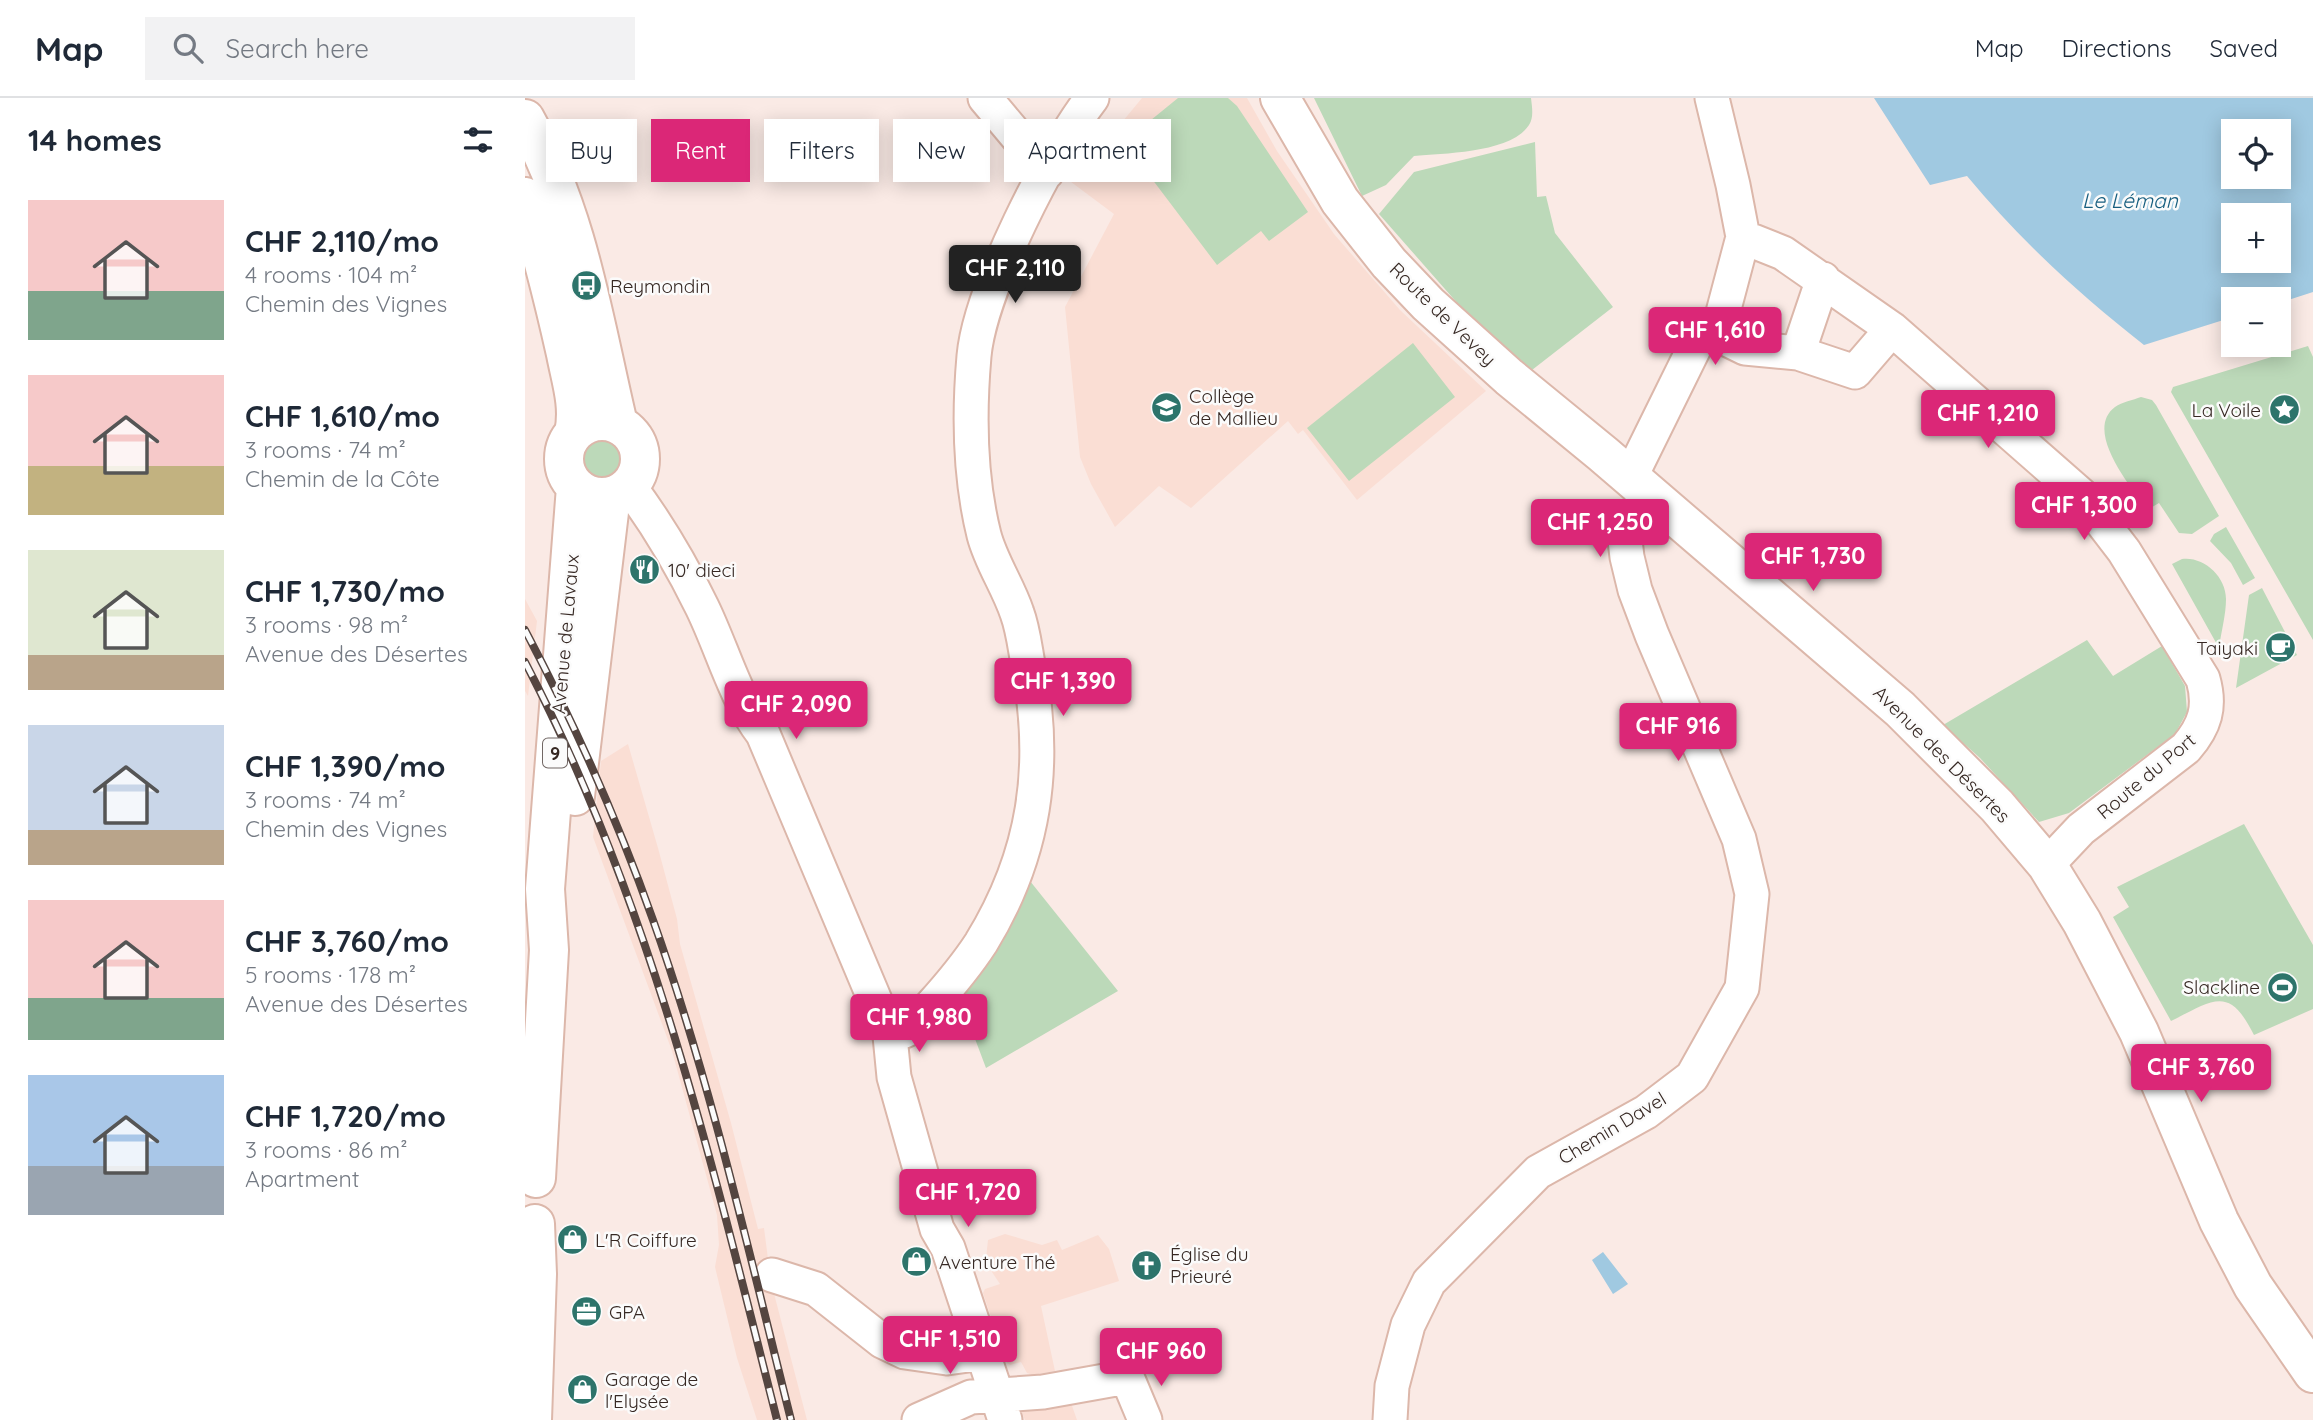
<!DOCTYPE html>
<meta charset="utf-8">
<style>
:root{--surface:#fff;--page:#f2f2f3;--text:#1f2937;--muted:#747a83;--line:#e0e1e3;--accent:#db2777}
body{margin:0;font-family:Quicksand,sans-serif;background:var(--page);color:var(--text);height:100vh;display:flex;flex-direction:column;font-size:26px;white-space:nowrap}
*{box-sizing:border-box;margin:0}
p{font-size:23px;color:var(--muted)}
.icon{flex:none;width:38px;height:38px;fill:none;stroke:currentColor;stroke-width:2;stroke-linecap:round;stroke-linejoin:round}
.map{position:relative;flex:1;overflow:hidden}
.drawer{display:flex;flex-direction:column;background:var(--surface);width:525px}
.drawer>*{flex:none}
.hud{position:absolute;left:21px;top:21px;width:665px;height:63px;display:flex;gap:14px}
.buttons{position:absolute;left:1696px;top:21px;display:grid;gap:14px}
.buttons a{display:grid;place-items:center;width:70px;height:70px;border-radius:0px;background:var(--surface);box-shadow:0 4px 18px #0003;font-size:35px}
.price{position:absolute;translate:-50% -60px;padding:0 16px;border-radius:7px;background:var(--accent);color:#fff;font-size:23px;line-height:46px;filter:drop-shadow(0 2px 4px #0008)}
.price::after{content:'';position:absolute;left:50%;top:42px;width:21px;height:16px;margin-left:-10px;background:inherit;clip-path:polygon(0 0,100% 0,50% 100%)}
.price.selected{background:#222;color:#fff}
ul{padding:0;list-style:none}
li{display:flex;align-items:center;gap:21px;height:175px;padding:0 28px}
li span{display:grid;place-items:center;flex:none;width:196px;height:140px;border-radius:0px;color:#555}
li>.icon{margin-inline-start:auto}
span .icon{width:84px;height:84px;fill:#fffc;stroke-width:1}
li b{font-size:30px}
h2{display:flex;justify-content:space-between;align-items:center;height:84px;padding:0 28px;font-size:30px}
.pill{padding:0 24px;border-radius:0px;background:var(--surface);box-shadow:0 4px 18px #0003;font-size:24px;line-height:63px}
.pill.selected{background:var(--accent);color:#fff}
header{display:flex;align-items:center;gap:42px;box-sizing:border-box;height:98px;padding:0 35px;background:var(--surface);border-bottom:2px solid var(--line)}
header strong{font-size:33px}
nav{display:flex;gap:38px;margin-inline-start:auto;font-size:24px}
.search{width:490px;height:63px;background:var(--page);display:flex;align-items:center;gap:18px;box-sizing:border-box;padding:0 24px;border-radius:0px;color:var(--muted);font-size:26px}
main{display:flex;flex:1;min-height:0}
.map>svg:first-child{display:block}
</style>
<header>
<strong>Map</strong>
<div class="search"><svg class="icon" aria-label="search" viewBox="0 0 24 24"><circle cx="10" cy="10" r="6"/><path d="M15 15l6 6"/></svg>Search here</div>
<nav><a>Map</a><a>Directions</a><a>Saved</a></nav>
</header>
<main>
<section class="drawer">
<h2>14 homes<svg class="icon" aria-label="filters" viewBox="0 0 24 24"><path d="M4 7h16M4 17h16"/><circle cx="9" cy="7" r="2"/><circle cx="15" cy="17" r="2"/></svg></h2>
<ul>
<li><span style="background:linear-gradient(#f6c9c9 65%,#7fa58c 0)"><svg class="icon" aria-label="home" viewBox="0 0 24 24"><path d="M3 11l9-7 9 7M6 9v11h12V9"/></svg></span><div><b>CHF 2,110/mo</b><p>4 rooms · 104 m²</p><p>Chemin des Vignes</p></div></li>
<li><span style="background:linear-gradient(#f6c9c9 65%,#c2b280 0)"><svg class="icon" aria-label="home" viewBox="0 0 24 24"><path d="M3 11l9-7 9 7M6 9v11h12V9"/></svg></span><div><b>CHF 1,610/mo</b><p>3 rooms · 74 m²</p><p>Chemin de la Côte</p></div></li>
<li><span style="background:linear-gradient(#dfe7d0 75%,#b9a48a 0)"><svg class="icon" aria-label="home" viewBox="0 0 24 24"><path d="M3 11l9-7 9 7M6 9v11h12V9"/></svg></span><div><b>CHF 1,730/mo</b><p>3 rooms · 98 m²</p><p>Avenue des Désertes</p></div></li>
<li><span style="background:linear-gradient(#c9d6e8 75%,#b9a48a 0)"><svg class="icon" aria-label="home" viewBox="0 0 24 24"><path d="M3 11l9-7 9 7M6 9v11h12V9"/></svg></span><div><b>CHF 1,390/mo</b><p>3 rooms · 74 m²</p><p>Chemin des Vignes</p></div></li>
<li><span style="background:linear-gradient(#f6c9c9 70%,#7fa58c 0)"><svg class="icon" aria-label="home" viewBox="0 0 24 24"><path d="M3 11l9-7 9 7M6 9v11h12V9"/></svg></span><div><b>CHF 3,760/mo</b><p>5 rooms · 178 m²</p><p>Avenue des Désertes</p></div></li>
<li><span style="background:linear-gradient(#a9c7e8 65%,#9aa5b1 0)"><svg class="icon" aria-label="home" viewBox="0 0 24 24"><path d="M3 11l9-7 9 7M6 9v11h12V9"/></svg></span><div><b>CHF 1,720/mo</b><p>3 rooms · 86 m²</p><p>Apartment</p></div></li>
</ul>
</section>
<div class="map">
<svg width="1788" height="1322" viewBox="0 0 1788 1322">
<rect width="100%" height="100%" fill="#faeae5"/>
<path fill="#faded4" d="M 617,0 L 722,0 L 752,53 L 809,136 L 875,212 L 961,293 L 832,402 L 778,332 L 773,336 L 763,323 L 666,410 L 634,388 L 590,429 L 566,386 L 555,359 L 540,209 L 589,116 L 538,78 L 546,65 L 564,74 L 593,29 Z
M 0,501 L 12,523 L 3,598 L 0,593 Z
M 103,646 L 133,750 L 152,821 L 155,846 L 206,1025 L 233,1131 L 239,1130 L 243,1161 L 240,1161 L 282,1322 L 232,1322 L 212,1260 L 190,1169 L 194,1147 L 192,1117 L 147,953 L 68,739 L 76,663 Z
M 480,1136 L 517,1147 L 532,1142 L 537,1152 L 573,1137 L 584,1151 L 594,1183 L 516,1208 L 530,1273 L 508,1277 L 502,1275 L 496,1264 L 485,1267 L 481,1264 L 458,1195 L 460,1191 L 475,1186 L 467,1174 L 466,1161 L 461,1160 L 463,1142 Z
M 545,1302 L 552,1322 L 500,1322 L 496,1312 Z"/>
<path fill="#bcd9b9" d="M 653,0 L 703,0 L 712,8 L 783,114 L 744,143 L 736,133 L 692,167 L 599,44 Z
M 789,0 L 1006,0 C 1007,9 1009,19 1004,27 C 986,55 919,55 889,58 L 861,87 L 837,98 Z
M 1010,44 L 1012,99 L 1021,98 L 1030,135 L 1088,209 L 1007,272 L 934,207 L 854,116 L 889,74 Z
M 888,245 L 930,299 L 824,383 L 782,330 Z
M 1783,248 L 1788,259 L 1788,542 L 1646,294 L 1648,289 Z
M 1616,299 L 1627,302 L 1631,307 L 1694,418 L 1667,436 L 1654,435 L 1634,405 L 1622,412 C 1607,390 1558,333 1590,309 C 1597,304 1608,302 1616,299 Z
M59 361a18 18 0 1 1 36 0a18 18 0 1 1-36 0Z
M 1701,429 L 1730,480 L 1718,487 L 1706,465 L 1685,443 L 1689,436 Z
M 1657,461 C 1678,458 1701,478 1701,501 C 1701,517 1696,534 1694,550 L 1647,466 Z
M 1737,490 L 1772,557 L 1711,590 L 1724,497 Z
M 1562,542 L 1588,578 L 1637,548 L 1660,588 L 1662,614 L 1650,636 L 1544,715 L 1514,724 L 1455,660 L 1418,627 Z
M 1719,726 L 1788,847 L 1788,911 L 1729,937 C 1704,887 1689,902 1646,923 L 1588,819 L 1604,809 L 1592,789 Z
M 505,783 L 593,893 L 461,970 L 435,901 L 478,843 Z"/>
<path fill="#a0c9e1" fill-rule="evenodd" d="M 1349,0 L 1788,0 L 1788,194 L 1754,205 L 1754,201 L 1708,201 L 1708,219 L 1619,247 C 1554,196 1495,142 1442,78 L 1405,87 ZM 1708,33 L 1754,33 L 1754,79 L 1708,79 ZM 1708,117 L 1754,117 L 1754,163 L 1708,163 Z
M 1078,1154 L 1103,1186 L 1088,1196 L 1067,1162 Z"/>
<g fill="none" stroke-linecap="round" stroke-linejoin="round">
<defs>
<path id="minor" d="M 460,0 L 522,74
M 1218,139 L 1258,155 L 1367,231 L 1556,397 L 1599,453 L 1678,581 C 1686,609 1680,628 1661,650 L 1556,731 L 1522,767
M 1179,230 L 1220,250 L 1273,255 L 1330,274 L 1367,231
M 1273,255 L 1298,181
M 1105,380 L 1179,230 L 1196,222 L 1218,139 L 1208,87 L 1187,0
M 104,388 C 133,427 156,466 177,509 C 198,552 209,598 238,636 L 365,938 L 369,979 L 412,1131 L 423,1150 L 480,1322
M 365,938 C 371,936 379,934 385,930 C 393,925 400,914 407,907 C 425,887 441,868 456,845 C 510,757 523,668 503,566 C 500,550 498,531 492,515 C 483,488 466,464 459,437 C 445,381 444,315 449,258 C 455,192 526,53 567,0
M 247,1177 L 291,1191 L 357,1243 L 380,1254 L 422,1260 L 458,1255
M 394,1322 L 446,1299 L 518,1294 L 602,1279 L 620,1322
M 865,1322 L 867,1288 L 883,1227 L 904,1184 L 1013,1074 L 1121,1014 L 1167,979 L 1217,890 L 1227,796 L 1214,741 L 1127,537 L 1110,492 L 1102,459 L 1099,434 L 1123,396"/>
<path id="major" d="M 755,0 L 815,103 L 864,165 L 903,206 L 984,279 L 1078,356 L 1375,611 L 1472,708 L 1522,767 L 1557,824 L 1614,934 L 1694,1123 L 1728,1188 L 1788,1275
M 0,21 C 54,118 68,220 93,326
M 0,99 C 16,151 29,202 41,256 C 46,282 55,308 49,335
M39 361a38 38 0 1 1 76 0a38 38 0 1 1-76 0Z
M 50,698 L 84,414 L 83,399
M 11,1080 L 24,852 L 20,791 L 51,389
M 7,1322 L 12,1176 L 10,1126"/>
</defs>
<use href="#minor" stroke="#dcb7aa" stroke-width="37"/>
<use href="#major" stroke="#dcb7aa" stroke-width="42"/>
<use href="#minor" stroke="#fff" stroke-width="33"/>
<use href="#major" stroke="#fff" stroke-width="38"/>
<defs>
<path id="rail" d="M 0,532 C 49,625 93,723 128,822 C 186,985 224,1155 266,1322
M 0,564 C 126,805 186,1061 252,1322"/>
</defs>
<use href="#rail" stroke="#544540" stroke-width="8"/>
<use href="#rail" stroke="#fbfbfb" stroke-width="5" stroke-dasharray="16" stroke-linecap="butt"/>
</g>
<defs>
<symbol id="bus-disc" viewBox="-11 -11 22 22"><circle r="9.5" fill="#2d746b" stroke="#fbfbfb"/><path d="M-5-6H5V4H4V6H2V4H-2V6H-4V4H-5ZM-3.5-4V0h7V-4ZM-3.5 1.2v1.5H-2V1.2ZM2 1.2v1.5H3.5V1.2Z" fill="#fff"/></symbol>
<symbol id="school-disc" viewBox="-11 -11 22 22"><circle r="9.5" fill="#2d746b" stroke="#fbfbfb"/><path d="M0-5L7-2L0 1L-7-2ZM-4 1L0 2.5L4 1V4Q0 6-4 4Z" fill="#fff"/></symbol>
<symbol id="sight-disc" viewBox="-11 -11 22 22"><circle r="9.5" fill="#2d746b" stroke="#fbfbfb"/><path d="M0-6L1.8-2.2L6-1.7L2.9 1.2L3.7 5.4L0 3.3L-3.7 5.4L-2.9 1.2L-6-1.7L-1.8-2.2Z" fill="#fff"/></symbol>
<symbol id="restaurant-disc" viewBox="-11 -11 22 22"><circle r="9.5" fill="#2d746b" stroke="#fbfbfb"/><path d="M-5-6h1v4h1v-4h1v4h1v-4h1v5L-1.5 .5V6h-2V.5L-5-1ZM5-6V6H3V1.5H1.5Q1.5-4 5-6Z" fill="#fff"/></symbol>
<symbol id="cafe-disc" viewBox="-11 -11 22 22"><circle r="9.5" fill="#2d746b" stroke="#fbfbfb"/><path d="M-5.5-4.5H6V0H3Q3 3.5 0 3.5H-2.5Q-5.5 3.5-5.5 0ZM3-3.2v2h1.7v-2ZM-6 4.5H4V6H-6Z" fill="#fff"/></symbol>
<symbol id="stadium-disc" viewBox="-11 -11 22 22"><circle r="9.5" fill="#2d746b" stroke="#fbfbfb"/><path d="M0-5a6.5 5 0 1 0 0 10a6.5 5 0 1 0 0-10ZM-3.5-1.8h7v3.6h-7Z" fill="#fff"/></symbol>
<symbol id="shop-disc" viewBox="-11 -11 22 22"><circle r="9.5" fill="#2d746b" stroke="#fbfbfb"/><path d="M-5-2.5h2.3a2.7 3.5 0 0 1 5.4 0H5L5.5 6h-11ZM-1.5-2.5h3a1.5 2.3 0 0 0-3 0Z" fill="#fff"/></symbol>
<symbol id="church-disc" viewBox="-11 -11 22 22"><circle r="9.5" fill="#2d746b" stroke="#fbfbfb"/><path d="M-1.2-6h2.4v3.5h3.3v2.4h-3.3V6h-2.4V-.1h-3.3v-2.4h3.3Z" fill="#fff"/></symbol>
<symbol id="office-disc" viewBox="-11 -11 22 22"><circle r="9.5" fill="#2d746b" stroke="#fbfbfb"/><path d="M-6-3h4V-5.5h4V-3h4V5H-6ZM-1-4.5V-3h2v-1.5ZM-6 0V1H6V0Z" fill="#fff"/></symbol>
</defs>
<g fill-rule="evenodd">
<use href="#bus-disc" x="44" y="170" width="35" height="35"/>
<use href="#school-disc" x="624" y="292" width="35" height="35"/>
<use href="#sight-disc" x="1742" y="294" width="35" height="35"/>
<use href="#restaurant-disc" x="102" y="454" width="35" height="35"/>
<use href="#cafe-disc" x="1738" y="532" width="35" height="35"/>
<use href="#stadium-disc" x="1740" y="872" width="35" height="35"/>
<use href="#shop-disc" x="30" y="1124" width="35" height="35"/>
<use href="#shop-disc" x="374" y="1146" width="35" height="35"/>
<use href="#church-disc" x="604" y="1150" width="35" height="35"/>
<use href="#office-disc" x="44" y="1196" width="35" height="35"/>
<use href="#shop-disc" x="40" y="1274" width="35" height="35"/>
</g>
<g text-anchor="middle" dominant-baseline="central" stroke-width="5" stroke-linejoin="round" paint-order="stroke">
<rect fill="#fbfbfb" stroke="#716764" stroke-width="2" x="18" y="640.5" width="24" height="29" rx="5"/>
<g font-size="18" font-weight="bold" fill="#362823">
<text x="30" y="655">9</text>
</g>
<g font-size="19" fill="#362823" stroke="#fbfbfb" text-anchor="start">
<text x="85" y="188">Reymondin</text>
<text x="664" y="298">Collège<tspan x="664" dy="22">de Mallieu</tspan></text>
<text x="1736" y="312" text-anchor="end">La Voile</text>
<text x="143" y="472">10' dieci</text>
<text x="1733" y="550" text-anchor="end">Taiyaki</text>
<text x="1735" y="889" text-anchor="end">Slackline</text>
<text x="70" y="1142">L'R Coiffure</text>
<text x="645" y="1156">Église du<tspan x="645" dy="22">Prieuré</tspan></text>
<text x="414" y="1164">Aventure Thé</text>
<text x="84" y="1214">GPA</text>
<text x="80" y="1281">Garage de<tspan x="80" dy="22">l'Elysée</tspan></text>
</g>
<g font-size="19" fill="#362823" stroke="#fbfbfb">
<text transform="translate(918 216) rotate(44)">Route de Vevey</text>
<text transform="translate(40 536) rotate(-85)">Avenue de Lavaux</text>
<text transform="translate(1417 656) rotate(45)">Avenue des Désertes</text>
<text transform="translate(1621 678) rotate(-40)">Route du Port</text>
<text transform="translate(1087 1030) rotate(-31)">Chemin Davel</text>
</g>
<g font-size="21" font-style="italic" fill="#175e7f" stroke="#fbfbfb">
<text x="1605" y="102">Le Léman</text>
</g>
</g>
</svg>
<div class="buttons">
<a><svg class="icon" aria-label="locate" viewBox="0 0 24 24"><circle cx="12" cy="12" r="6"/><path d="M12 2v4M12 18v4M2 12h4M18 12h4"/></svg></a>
<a>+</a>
<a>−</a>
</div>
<b class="price selected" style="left:490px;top:207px">CHF 2,110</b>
<b class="price" style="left:1190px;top:269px">CHF 1,610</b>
<b class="price" style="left:1463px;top:352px">CHF 1,210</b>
<b class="price" style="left:1559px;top:444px">CHF 1,300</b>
<b class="price" style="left:1075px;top:461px">CHF 1,250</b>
<b class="price" style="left:1288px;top:495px">CHF 1,730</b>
<b class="price" style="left:538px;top:620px">CHF 1,390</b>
<b class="price" style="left:271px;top:643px">CHF 2,090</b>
<b class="price" style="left:1153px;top:665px">CHF 916</b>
<b class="price" style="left:394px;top:956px">CHF 1,980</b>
<b class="price" style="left:1676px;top:1006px">CHF 3,760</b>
<b class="price" style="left:443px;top:1131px">CHF 1,720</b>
<b class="price" style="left:425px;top:1278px">CHF 1,510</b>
<b class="price" style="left:636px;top:1290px">CHF 960</b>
<div class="hud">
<a class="pill">Buy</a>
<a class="pill selected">Rent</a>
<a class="pill">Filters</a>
<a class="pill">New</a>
<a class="pill">Apartment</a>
</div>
</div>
</main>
